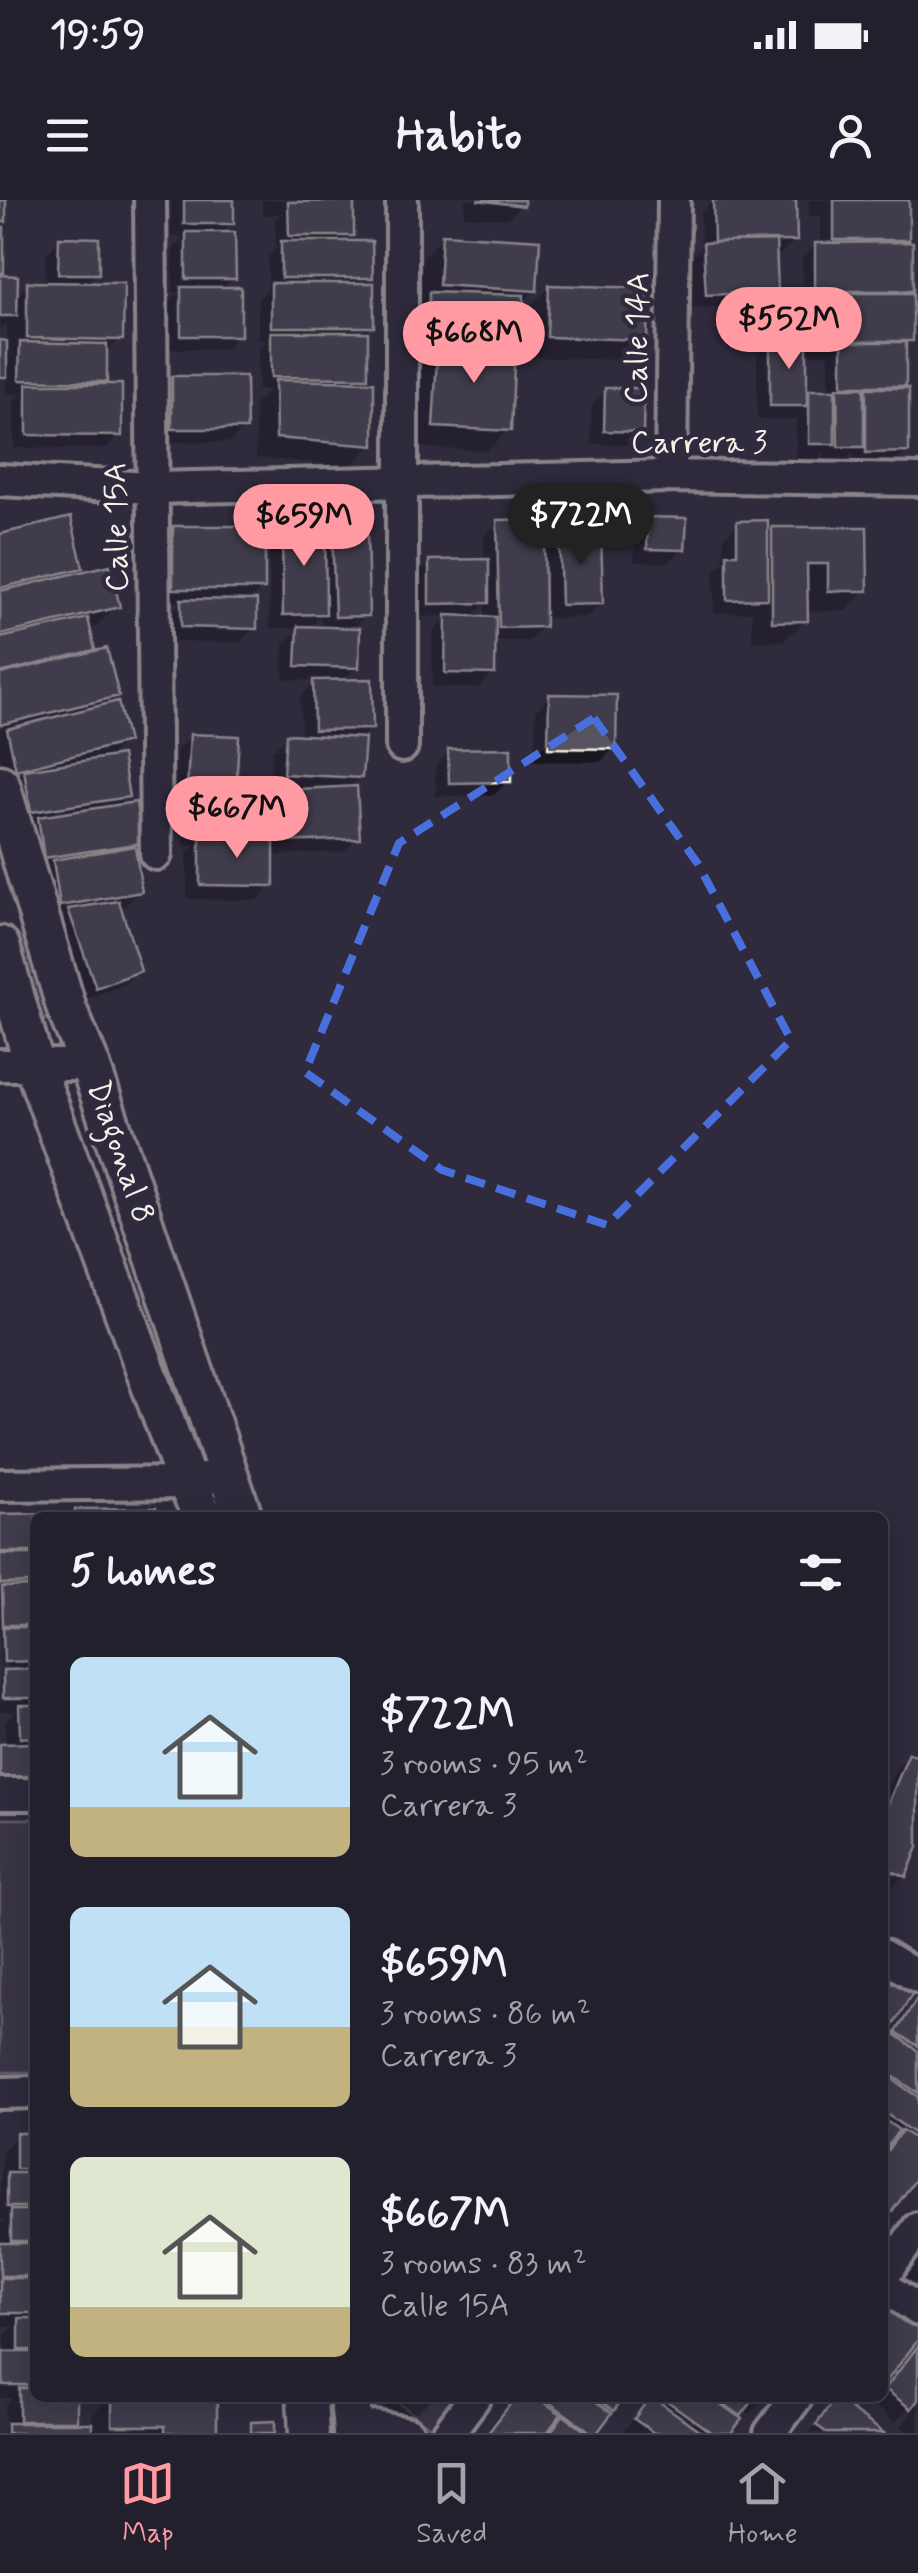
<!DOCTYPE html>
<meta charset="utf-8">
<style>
:root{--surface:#23202e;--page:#2f2d3a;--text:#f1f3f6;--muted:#a3a3aa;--line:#403e4a;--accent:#ff9aa2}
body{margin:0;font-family:Mynerve,sans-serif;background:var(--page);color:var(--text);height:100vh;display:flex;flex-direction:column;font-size:38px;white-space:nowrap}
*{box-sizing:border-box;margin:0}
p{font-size:32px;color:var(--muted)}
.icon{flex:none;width:55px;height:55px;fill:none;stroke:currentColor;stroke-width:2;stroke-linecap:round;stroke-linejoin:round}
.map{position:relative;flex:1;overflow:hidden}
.side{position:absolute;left:30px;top:1312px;width:858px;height:890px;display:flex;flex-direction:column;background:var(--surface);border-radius:15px;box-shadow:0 5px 25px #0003,0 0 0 2px var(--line)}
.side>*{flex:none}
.price{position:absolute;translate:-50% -85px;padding:0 22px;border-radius:35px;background:var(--accent);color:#111;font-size:32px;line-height:65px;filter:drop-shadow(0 2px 5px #0008)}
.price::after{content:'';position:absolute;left:50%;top:60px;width:30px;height:22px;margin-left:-15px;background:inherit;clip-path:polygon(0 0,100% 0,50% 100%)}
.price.on{background:#222;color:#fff}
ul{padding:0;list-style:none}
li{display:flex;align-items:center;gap:30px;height:250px;padding:0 40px}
li span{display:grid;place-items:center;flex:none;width:280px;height:200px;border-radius:15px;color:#555}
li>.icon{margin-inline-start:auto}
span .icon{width:120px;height:120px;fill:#fffc;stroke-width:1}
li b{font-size:42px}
h2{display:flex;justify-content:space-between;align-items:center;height:120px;padding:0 40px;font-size:42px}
.status{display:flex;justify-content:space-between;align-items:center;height:70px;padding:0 50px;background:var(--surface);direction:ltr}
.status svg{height:28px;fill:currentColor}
header{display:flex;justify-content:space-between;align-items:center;height:130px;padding:0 40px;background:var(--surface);font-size:45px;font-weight:700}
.menu{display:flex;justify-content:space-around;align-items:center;height:140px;border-top:2px solid var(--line);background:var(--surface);font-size:28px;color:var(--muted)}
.menu a{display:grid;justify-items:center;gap:5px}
.menu .on{color:var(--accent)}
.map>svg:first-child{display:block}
</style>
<div class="status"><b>19:59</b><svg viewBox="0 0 49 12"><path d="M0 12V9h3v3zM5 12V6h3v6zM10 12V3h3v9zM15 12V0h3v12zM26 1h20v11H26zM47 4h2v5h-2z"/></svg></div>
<header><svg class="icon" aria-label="menu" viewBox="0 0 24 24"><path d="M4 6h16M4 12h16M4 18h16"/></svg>Habito<svg class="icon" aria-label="person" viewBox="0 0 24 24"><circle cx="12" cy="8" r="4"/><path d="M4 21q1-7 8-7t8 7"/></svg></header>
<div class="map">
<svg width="918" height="2233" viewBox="0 0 918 2233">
<rect width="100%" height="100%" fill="#2f2a3d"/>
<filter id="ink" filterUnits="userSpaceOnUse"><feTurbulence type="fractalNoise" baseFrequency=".01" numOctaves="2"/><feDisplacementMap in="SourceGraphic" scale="20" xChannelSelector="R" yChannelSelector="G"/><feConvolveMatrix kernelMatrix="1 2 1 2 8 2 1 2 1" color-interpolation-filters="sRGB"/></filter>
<g filter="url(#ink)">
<path fill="#454050" stroke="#9c989c" stroke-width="2.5" d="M 0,1619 L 35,1619 L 35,1872 L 0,1872 Z
M 392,2198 L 462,2198 L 438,2233 Z"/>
<path fill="#0007" fill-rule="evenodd" d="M 171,0 L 231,0 L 231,23 L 220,35 L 233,78 L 222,89 L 239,135 L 225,149 L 168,149 L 168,104 L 180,92 L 173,92 L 173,49 L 184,37 L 171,37 Z
M 262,0 L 359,0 L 351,8 L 351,35 L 343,43 L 370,77 L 362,85 L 372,126 L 365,132 L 365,177 L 358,184 L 372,245 L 351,266 L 256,258 L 255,204 L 269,190 L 258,190 L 258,148 L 267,140 L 258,140 L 258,99 L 268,89 L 268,57 L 276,49 L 275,18 L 280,14 L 262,15 Z
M 465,0 L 522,0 L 521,5 L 507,19 L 464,16 Z
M 713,0 L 794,0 L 795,40 L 781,54 L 774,53 L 776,91 L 761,105 L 692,108 L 690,59 L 701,49 L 700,13 Z
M 809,0 L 907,0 L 907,39 L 901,45 L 911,90 L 905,95 L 910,140 L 904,146 L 907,251 L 893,265 L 853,266 L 853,253 L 847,260 L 824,260 L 824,252 L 819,258 L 796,258 L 796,219 L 757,219 L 757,155 L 772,140 L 806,140 L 802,59 L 816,45 L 821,45 L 821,16 L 809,16 ZM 804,154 L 829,154 L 829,192 L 804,192 Z
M 0,29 L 1,78 L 15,98 L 28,85 L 45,85 L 46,54 L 60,40 L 96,73 L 84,85 L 121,138 L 105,154 L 104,181 L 99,187 L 119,235 L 105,249 L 14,248 L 14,200 L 21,194 L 6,194 L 6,174 L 0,180 L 0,143 L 7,143 L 7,123 L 0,129 Z
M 443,37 L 535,90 L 521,104 L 520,136 L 509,147 L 508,230 L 487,251 L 413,247 L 418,164 L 434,148 L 415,147 L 422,58 Z
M 550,87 L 644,139 L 623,160 L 527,157 L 529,108 Z
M 173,179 L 244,228 L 230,242 L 159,242 L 159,193 Z
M 606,190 L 640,231 L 626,245 L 591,244 L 592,204 Z
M 649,319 L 682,349 L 668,363 L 634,362 L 635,333 Z
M 498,322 L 542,352 L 560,333 L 601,403 L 587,417 L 543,418 L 543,426 L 529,441 L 493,441 L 493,473 L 479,488 L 432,487 L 433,432 L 449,416 L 416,417 L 416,376 L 430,362 L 484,361 L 484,336 ZM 485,404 L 485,419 L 470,418 Z
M 738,323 L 765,337 L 773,330 L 865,329 L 866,390 L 845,411 L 805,411 L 805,420 L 784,441 L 752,442 L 752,412 L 714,413 L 714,371 L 724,361 L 724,338 Z
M 283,328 L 323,341 L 334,330 L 366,415 L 351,430 L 356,467 L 341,482 L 370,528 L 357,541 L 360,577 L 347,589 L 357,638 L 343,652 L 271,655 L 271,685 L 257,700 L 187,699 L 187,653 L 194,646 L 184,646 L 185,628 L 195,618 L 173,617 L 176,551 L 191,537 L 233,605 L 223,615 L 234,615 L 246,603 L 268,604 L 284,588 L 270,587 L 272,551 L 287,537 L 301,537 L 300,497 L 316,481 L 283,479 L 284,443 L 300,428 L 270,428 L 269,342 ZM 321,416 L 321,430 L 308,429 Z
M 174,329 L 262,388 L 247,402 L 254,428 L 240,442 L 168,441 L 168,416 L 181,402 L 160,402 L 160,343 Z
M 0,336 L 80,368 L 71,376 L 117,406 L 96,427 L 88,429 L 93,449 L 86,456 L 116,495 L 104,507 L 125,541 L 106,560 L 126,596 L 115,608 L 140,642 L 133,649 L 139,692 L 125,706 L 118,707 L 138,770 L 124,785 L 82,800 L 55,726 L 65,715 L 46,718 L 40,676 L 48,668 L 30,671 L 25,633 L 36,622 L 17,625 L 11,587 L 20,578 L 3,582 L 0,571 Z
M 550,496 L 614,548 L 600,562 L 535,561 L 536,510 Z
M 449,552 L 509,581 L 494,595 L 436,596 L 435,566 Z
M 0,1317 L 35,1318 L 35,1600 L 0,1546 L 6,1546 L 5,1522 L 16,1511 L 0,1511 ZM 1,1440 L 6,1440 L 6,1474 L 2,1474 Z
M 909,1556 L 918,1560 L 918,1640 L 903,1675 L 889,1689 L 882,1686 L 882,1601 L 895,1570 Z
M 882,1777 L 892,1823 L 885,1829 L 892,1834 L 918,1800 L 918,1972 L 882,2021 L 882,1850 L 886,1847 L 882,1846 Z
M 17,1936 L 35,1936 L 35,2198 L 75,2198 L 75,2220 L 69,2226 L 92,2226 L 92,2215 L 109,2198 L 214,2198 L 214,2233 L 1,2233 L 5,2228 L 5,2205 L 12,2198 L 0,2198 L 0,2159 L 5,2154 L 5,2135 L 14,2126 L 0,2126 L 0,2024 L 5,2020 L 0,2020 L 0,1983 L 3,1950 Z
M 918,2060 L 918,2085 L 907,2077 Z
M 918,2145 L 918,2233 L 909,2233 L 901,2227 L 917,2204 L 915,2202 L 895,2222 L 873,2204 L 878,2198 L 882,2198 L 882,2191 Z
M 378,2198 L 432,2198 L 418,2211 L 400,2216 L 382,2207 Z
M 515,2198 L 620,2198 L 594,2233 L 487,2233 Z
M 649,2198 L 766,2198 L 749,2214 L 744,2211 L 728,2233 L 622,2233 Z
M 835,2201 L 879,2233 L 809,2233 Z"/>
<path fill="#56525f" stroke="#f4f1e8" stroke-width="2.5" d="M 0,0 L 6,0 L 6,22 L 0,22 Z
M 184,0 L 234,0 L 234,24 L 184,24 Z
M 477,0 L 524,0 L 524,6 Z
M 713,0 L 796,0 L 797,41 L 714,42 Z
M 834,0 L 909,0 L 909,40 L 834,40 Z
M 354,1 L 354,36 L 289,36 L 288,2 Z
M 0,27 L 4,27 L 4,73 L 0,73 Z
M 186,32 L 235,32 L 236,79 L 186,79 Z
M 442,34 L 540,40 L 537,91 L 439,85 Z
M 59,37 L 99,38 L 99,74 L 58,74 Z
M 776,40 L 778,92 L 706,95 L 703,43 Z
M 281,41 L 372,41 L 373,78 L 281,78 Z
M 913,42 L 913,91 L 815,91 L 815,43 Z
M 0,75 L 18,76 L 17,116 L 0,116 Z
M 27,82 L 124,83 L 123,140 L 27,138 Z
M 271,83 L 374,83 L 374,127 L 271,127 Z
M 549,85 L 648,88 L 647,140 L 547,137 Z
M 181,87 L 241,87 L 241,136 L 181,136 Z
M 429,92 L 524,95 L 523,137 L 428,134 Z
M 820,93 L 913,93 L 913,141 L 821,141 Z
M 271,132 L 368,132 L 368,178 L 271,177 Z
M 770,138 L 807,138 L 807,206 L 770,206 Z
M 0,140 L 7,141 L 7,177 L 0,177 Z
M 438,141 L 515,145 L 511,231 L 433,227 Z
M 20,142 L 107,144 L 107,182 L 19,180 Z
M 842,142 L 906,142 L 906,186 L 842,186 Z
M 172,176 L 246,176 L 247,229 L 172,229 Z
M 275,180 L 374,182 L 374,246 L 276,238 Z
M 27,184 L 122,184 L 122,236 L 27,235 Z
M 605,188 L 644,188 L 643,232 L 604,231 Z
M 837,188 L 864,188 L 864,247 L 838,247 Z
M 866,188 L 909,188 L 909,252 L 866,253 Z
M 809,190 L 835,190 L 835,244 L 809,244 Z
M 71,317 L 83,368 L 0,388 L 0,334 Z
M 648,317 L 687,318 L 685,350 L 647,349 Z
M 544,319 L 545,427 L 499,428 L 497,320 Z
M 768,320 L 768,399 L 727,400 L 727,354 L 737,354 L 737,321 Z
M 325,324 L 326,414 L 283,415 L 282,325 Z
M 173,326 L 265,326 L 265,389 L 173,389 Z
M 367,327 L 369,416 L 335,417 L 332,328 Z
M 772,327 L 867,327 L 868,391 L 828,391 L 828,364 L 807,364 L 808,421 L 772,422 Z
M 601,330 L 603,404 L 561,405 L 559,331 Z
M 489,359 L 489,403 L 429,404 L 429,360 Z
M 110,365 L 120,407 L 0,435 L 0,391 Z
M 181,399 L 257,400 L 257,429 L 181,427 Z
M 446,415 L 496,417 L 495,474 L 445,473 Z
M 88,418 L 95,450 L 0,473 L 0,438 Z
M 298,426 L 360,428 L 359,468 L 296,466 Z
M 107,448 L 119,496 L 0,525 L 0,474 Z
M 372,479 L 373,529 L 314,530 L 313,480 Z
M 549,494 L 617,495 L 616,549 L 548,548 Z
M 118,501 L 128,542 L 16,570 L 7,529 Z
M 190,534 L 239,536 L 235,606 L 186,604 Z
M 286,534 L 365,538 L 362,578 L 283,574 Z
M 511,548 L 511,582 L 449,583 L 448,549 Z
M 122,555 L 129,597 L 31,612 L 24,570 Z
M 357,586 L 360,639 L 281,642 L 279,590 Z
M 245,601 L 275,602 L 274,635 L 197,632 L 198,611 L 244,613 Z
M 136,602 L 142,643 L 44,658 L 38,617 Z
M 200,636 L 274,637 L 274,686 L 200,685 Z
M 135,646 L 142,692 L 60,706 L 53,660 Z
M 119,701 L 141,771 L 96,788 L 68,709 Z
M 156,1308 L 157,1318 L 75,1318 L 75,1309 Z
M 70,1313 L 70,1318 L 35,1318 L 35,1352 L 0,1352 L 0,1314 Z
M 0,1354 L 35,1354 L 35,1383 L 0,1384 Z
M 35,1386 L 35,1425 L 3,1425 L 2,1387 Z
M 3,1427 L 35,1427 L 35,1461 L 4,1462 Z
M 35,1469 L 35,1498 L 3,1498 L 3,1470 Z
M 19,1505 L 35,1505 L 35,1537 L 20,1538 Z
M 35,1543 L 35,1587 L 0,1587 L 0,1544 Z
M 909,1553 L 918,1557 L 918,1647 L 906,1677 L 882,1667 L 882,1618 Z
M 882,1774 L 913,1793 L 894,1824 L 882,1817 Z
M 918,1797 L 918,1846 L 896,1832 Z
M 882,1825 L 893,1832 L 882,1846 Z
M 895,1834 L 918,1851 L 918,1893 L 882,1869 L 882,1852 Z
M 882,1872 L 918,1897 L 918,1936 L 882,1911 Z
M 882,1918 L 899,1930 L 882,1954 Z
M 902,1930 L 918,1941 L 918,1976 L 882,2025 L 882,1958 Z
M 16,1933 L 35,1933 L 35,1969 L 16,1969 Z
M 7,1973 L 35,1973 L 35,2007 L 7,2007 Z
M 11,2010 L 35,2010 L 35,2041 L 11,2041 Z
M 0,2043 L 35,2043 L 35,2076 L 0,2076 Z
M 0,2078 L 35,2078 L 35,2113 L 0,2113 Z
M 892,2102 L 918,2119 L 918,2140 L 882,2187 L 882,2114 Z
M 19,2118 L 35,2118 L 35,2150 L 19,2150 Z
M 918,2146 L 918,2200 L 911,2209 L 885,2189 Z
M 3,2152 L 35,2152 L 35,2185 L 3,2185 Z
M 19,2188 L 35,2188 L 35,2198 L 77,2198 L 77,2221 L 19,2221 Z
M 112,2198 L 217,2198 L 217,2233 L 165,2233 L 165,2226 L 112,2226 Z
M 515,2198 L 538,2198 L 561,2214 L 547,2233 L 488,2233 Z
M 543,2198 L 591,2198 L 612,2213 L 597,2233 L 592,2233 Z
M 596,2198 L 623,2198 L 614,2211 Z
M 649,2198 L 654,2198 L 703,2233 L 654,2233 L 634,2219 Z
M 663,2198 L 712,2198 L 742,2219 L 731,2233 L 712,2233 Z
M 715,2198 L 755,2198 L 741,2216 Z
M 835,2198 L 884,2233 L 827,2233 L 816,2225 Z
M 563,2215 L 588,2233 L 550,2233 Z
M 275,2221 L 275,2233 L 251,2233 L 251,2222 Z
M 7,2223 L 92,2223 L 92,2233 L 7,2233 Z"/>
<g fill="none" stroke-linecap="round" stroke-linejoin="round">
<defs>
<path id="minor" d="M 150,0 L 156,654
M 402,0 L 402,546
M 671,276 L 674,0
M 0,280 L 152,288 L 671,276 L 918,280
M 0,865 L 90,865
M 0,1285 L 187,1283 L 231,1273
M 0,1594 L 35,1594
M 882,1755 L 918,1777
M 0,1893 L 35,1892
M 882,2078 L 918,2028
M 882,2085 L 918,2110
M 351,2233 L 375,2227 L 408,2233
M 448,2233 L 474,2198
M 770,2233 L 796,2198"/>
<path id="tertiary" d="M 0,585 L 67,810 L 90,865 L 243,1318
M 0,746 L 34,865 L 187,1283 L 204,1318
M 307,2198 L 309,2233
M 350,2198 L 353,2233"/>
</defs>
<use href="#minor" stroke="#f4f1e8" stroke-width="38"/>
<use href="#tertiary" stroke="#f4f1e8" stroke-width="45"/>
<use href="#minor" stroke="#2f2a3d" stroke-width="30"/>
<use href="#tertiary" stroke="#2f2a3d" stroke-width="38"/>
</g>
</g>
<path d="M0 0H918V2233H0ZM 594,518 L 698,664 L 791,840 L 607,1025 L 442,970 L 305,872 L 399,643 Z" fill="#2f2a3d" fill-opacity=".55" fill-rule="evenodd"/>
<path fill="none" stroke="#486fdb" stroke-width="8" stroke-dasharray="20 12" stroke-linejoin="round" d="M 594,518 L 698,664 L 791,840 L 607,1025 L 442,970 L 305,872 L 399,643 Z"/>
<g text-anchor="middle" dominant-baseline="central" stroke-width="9" stroke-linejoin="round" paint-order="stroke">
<g font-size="32" fill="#f4f1e8" stroke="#2f2a3d">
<text transform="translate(638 138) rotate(-89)">Calle 14A</text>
<text x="699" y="243">Carrera 3</text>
<text transform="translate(117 327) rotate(-91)">Calle 15A</text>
<text transform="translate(120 952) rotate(71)">Diagonal 8</text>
</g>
</g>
</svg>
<b class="price" style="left:789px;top:172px">$552M</b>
<b class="price" style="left:474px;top:186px">$668M</b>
<b class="price on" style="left:581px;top:368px">$722M</b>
<b class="price" style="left:304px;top:369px">$659M</b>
<b class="price" style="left:237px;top:661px">$667M</b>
<section class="side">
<h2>5 homes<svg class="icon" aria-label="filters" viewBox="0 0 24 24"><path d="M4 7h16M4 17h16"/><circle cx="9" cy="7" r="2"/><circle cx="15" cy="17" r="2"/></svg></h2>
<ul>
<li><span style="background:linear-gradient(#bfe0f5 75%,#c2b280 0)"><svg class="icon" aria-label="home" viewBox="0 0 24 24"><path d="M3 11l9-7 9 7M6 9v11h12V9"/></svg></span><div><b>$722M</b><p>3 rooms · 95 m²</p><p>Carrera 3</p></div></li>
<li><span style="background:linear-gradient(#bfe0f5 60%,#c2b280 0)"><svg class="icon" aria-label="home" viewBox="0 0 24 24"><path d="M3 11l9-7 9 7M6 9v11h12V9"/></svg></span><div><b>$659M</b><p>3 rooms · 86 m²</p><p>Carrera 3</p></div></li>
<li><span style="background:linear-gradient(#dfe7d0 75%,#c2b280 0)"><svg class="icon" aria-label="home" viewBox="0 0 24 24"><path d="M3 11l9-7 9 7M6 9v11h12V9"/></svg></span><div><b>$667M</b><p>3 rooms · 83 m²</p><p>Calle 15A</p></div></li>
</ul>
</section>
</div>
<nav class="menu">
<a class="on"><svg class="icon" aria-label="map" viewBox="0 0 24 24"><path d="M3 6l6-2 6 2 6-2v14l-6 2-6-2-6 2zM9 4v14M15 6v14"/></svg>Map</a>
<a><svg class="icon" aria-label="saved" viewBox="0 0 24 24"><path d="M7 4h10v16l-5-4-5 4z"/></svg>Saved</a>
<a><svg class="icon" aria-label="home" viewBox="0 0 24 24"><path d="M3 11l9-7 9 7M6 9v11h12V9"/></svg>Home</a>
</nav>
